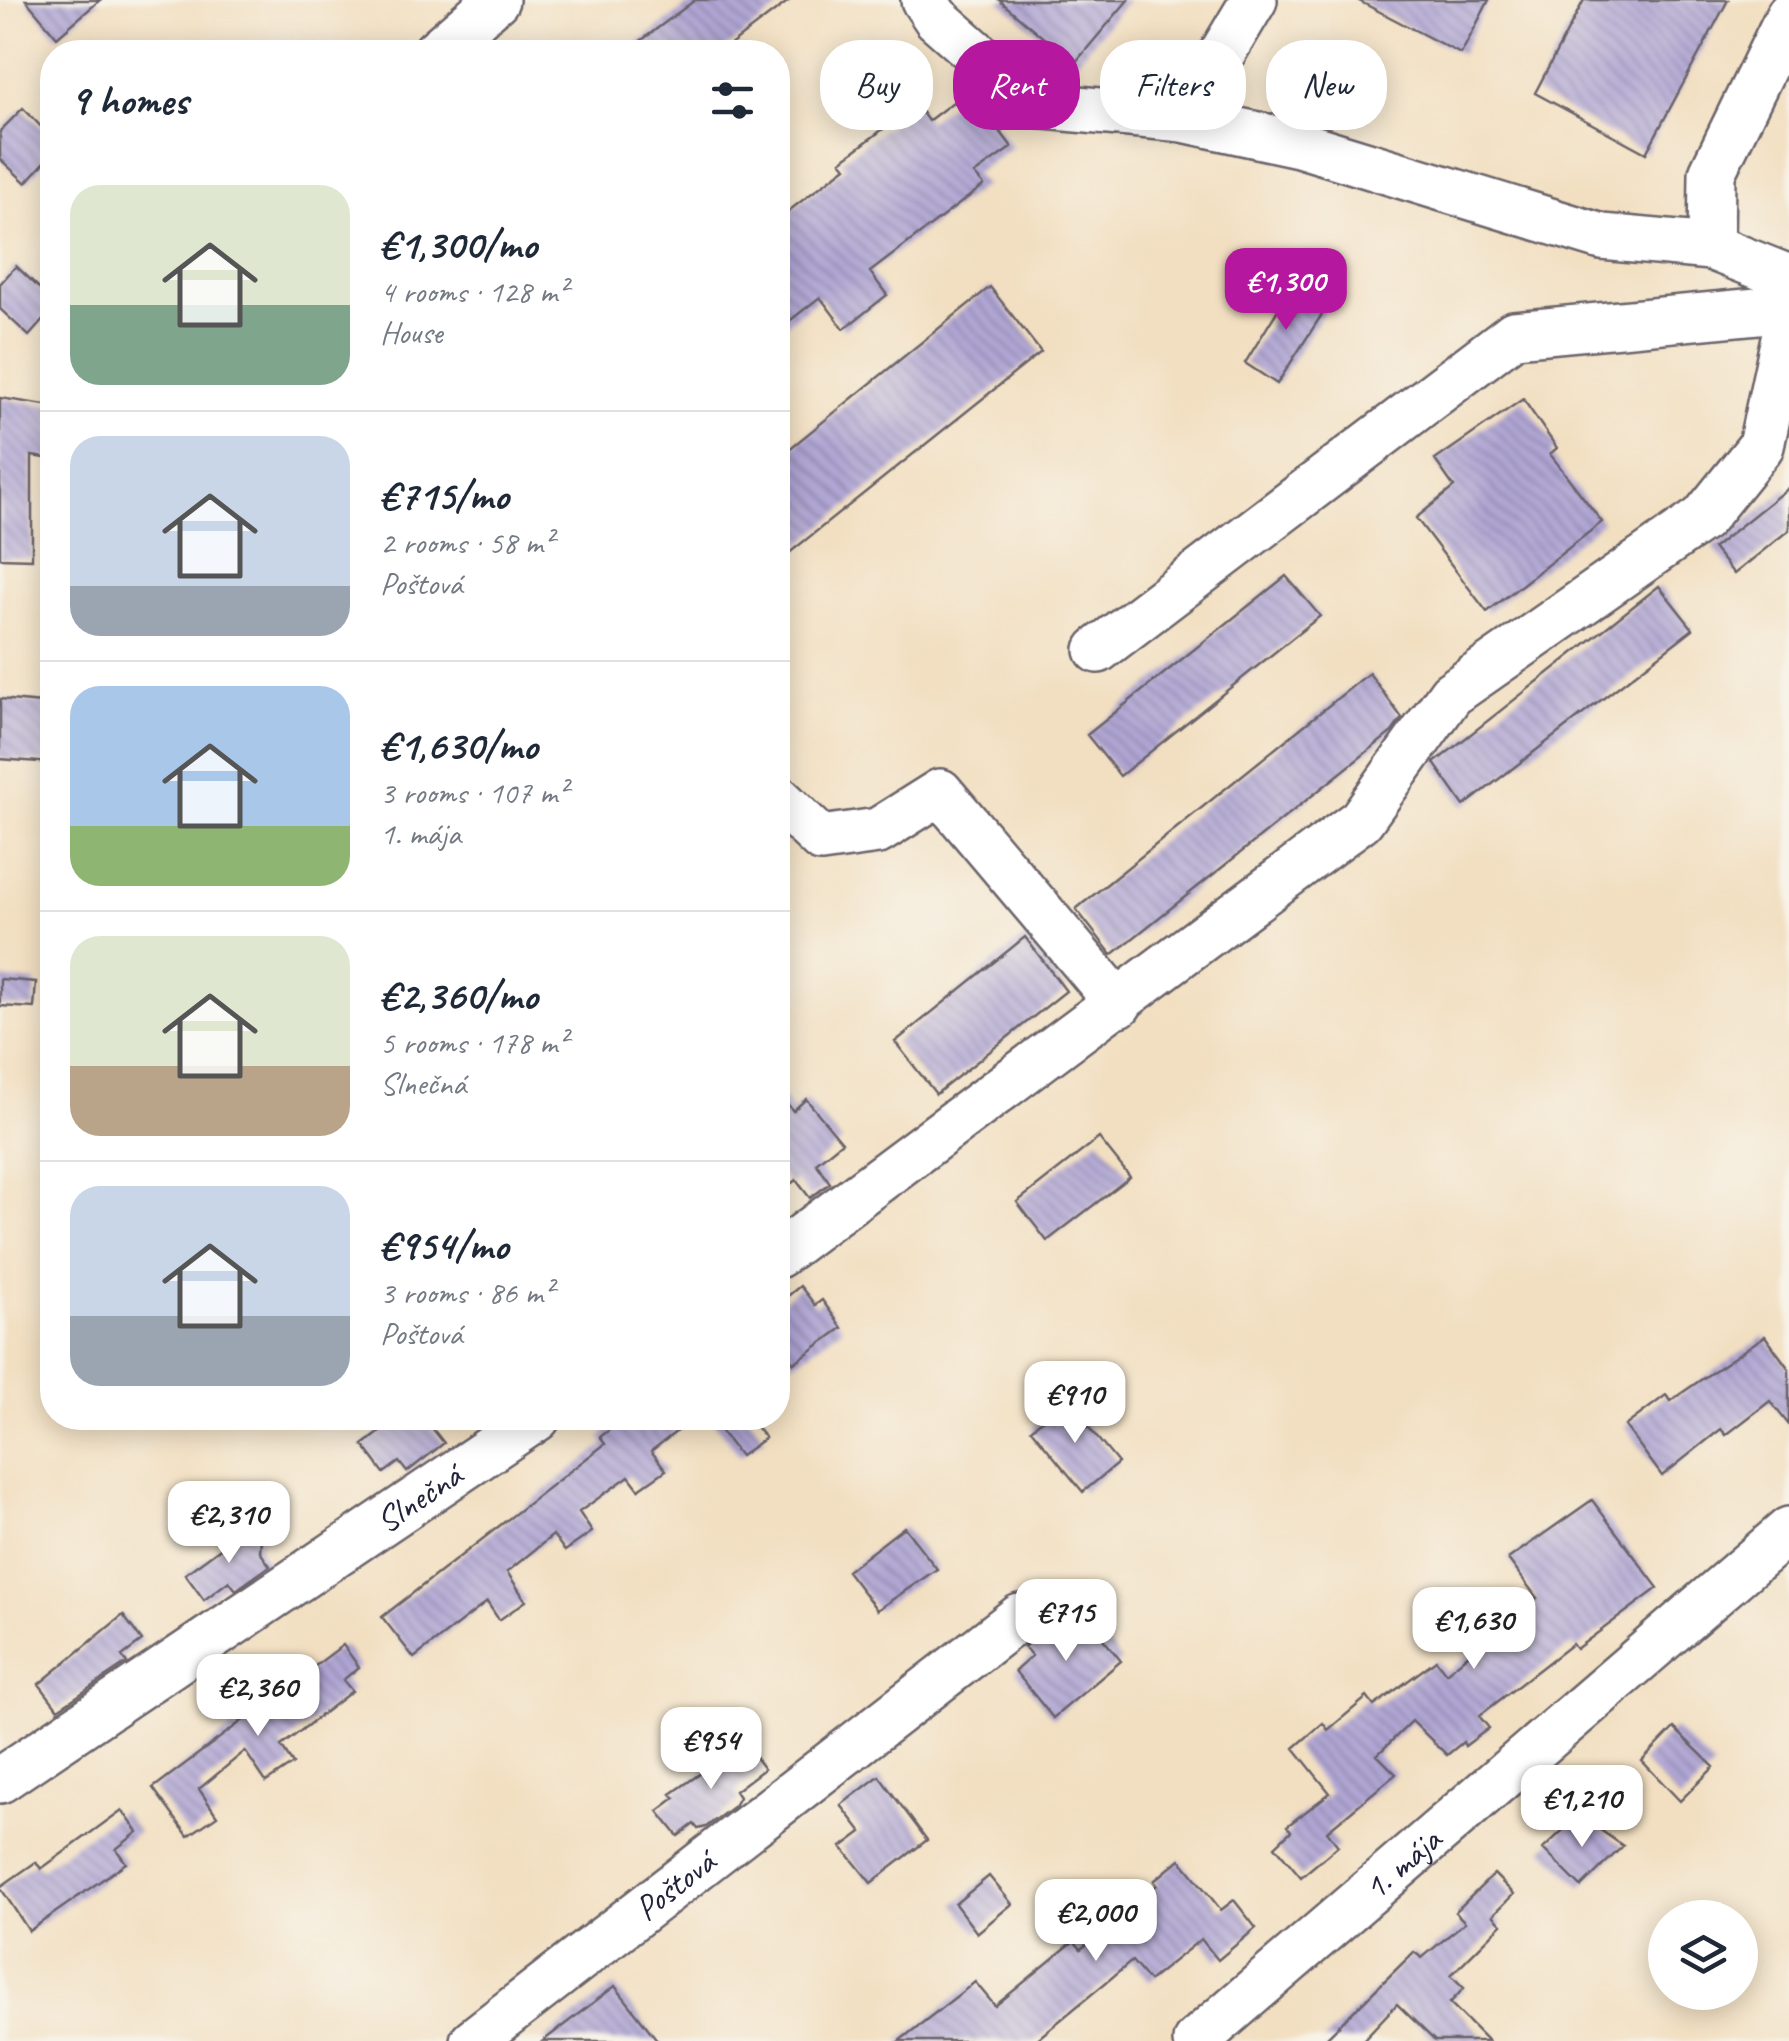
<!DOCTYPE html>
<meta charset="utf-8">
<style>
:root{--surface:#fff;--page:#f2f2f3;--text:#1f2937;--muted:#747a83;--line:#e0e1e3;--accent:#b5179e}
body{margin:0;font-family:Caveat,sans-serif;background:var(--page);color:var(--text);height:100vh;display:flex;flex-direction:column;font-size:38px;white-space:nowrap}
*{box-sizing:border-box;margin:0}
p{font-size:32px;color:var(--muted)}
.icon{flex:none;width:55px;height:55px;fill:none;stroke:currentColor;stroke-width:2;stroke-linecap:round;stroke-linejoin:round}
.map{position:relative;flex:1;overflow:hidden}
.details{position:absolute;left:40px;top:40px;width:750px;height:1390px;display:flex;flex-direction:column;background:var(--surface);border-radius:40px;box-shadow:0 5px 25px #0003}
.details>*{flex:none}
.hud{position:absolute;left:820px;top:40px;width:818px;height:90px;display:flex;gap:20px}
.fabs{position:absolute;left:1648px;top:1900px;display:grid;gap:20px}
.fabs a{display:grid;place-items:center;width:110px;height:110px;border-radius:50%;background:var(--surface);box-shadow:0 5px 25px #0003;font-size:50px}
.price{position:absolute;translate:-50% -85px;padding:0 22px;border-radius:20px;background:#fff;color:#222;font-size:32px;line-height:65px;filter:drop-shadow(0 2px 5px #0008)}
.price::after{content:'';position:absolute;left:50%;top:60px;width:30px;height:22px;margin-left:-15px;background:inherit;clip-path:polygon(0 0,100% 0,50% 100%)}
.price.on{background:var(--accent);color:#fff}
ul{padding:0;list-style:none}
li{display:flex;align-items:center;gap:30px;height:250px;padding:0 30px}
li+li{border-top:2px solid var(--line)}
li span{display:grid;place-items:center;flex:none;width:280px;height:200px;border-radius:30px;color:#555}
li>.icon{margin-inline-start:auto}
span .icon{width:120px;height:120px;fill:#fffc;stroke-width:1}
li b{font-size:42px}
h2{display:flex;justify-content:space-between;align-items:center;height:120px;padding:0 30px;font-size:42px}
.tag{padding:0 35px;border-radius:40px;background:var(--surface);box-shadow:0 5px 25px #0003;font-size:35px;line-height:90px}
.tag.on{background:var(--accent);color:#fff}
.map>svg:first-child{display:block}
</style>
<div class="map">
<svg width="1789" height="2041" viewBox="0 0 1789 2041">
<defs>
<pattern id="building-back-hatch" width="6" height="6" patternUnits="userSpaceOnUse" patternTransform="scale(2.5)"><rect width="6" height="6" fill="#b0a6d4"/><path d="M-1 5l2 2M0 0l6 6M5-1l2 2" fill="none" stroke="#8f87ad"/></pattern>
</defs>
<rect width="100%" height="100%" fill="#f7f3e8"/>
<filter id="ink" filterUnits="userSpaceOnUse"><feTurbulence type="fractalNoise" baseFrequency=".01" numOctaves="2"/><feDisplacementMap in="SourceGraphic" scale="20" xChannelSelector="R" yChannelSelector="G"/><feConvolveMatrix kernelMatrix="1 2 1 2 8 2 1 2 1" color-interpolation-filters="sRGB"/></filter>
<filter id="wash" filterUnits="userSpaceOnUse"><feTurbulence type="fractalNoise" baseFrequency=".0048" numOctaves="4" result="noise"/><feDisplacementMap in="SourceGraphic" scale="40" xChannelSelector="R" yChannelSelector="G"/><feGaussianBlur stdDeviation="2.25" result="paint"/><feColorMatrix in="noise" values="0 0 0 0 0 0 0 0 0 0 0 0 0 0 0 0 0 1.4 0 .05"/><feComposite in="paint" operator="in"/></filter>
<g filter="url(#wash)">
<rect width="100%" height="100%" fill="#f2dfc1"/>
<g id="blocks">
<path fill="url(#building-back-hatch)" d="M 26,0 L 100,0 L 57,37 Z
M 695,0 L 790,0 L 721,52 L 626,52 Z
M 999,0 L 1128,0 L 1074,64 Z
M 1357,0 L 1489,0 L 1461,54 Z
M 1584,0 L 1728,0 L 1646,153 L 1535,93 Z
M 969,90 L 1012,147 L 974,174 L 984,185 L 870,272 L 887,295 L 844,329 L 820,297 L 778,330 L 778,219 L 846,167 L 841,161 L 916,104 L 928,121 Z
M 23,108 L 52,138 L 52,154 L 26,183 L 0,159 L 0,131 Z
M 16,266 L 52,300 L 52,310 L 29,336 L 0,309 L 0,284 Z
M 1295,282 L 1328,305 L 1277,384 L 1245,363 Z
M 990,287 L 1041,352 L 778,562 L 778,458 Z
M 0,398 L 52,406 L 52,459 L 32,456 L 32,559 L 0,558 Z
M 1523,399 L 1557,448 L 1550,454 L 1602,522 L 1487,612 L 1416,518 L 1454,487 L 1435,460 Z
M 1789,487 L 1789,530 L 1734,574 L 1713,548 Z
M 1286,576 L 1320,616 L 1120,776 L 1087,735 Z
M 1659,586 L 1693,629 L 1464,806 L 1434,763 Z
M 1369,673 L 1402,718 L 1392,732 L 1112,955 L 1076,909 Z
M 0,699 L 52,704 L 52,763 L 0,759 Z
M 1025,937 L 1066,991 L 936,1094 L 895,1042 Z
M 0,979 L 36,982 L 34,1008 L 0,1006 Z
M 778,1092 L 793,1111 L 806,1099 L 842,1142 L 816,1163 L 830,1183 L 810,1198 L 796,1180 L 789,1185 L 778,1169 Z
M 1099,1138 L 1130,1177 L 1047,1241 L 1017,1202 Z
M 800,1286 L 815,1305 L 822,1300 L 842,1328 L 794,1363 L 778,1342 L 778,1304 Z
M 1765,1336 L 1789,1369 L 1789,1425 L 1770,1401 L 1726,1435 L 1721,1429 L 1662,1476 L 1625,1426 L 1666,1395 L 1670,1401 Z
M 1066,1400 L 1118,1463 L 1083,1492 L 1031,1429 Z
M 399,1418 L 424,1418 L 444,1443 L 407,1472 L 399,1462 L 384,1473 L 363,1445 Z
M 625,1418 L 694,1418 L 651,1451 L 666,1470 L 639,1489 L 629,1476 L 579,1512 L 592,1532 L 565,1551 L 553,1535 L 507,1572 L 526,1601 L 499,1620 L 487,1602 L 414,1658 L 382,1617 L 605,1444 L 600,1437 Z
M 710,1418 L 749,1418 L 765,1438 L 740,1456 Z
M 1592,1500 L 1658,1588 L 1576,1649 L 1572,1644 L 1479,1716 L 1489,1728 L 1465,1746 L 1463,1742 L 1447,1755 L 1412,1721 L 1377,1755 L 1396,1774 L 1327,1831 L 1338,1846 L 1301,1877 L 1275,1846 L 1291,1831 L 1287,1826 L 1330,1793 L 1294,1748 L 1323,1723 L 1328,1730 L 1367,1697 L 1374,1706 L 1436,1660 L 1446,1673 L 1537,1598 L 1508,1559 Z
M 904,1527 L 937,1569 L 877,1610 L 847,1571 Z
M 241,1533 L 261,1539 L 260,1552 L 270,1566 L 236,1590 L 229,1581 L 204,1600 L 185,1574 Z
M 1083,1614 L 1121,1661 L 1053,1718 L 1015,1671 L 1032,1656 L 1024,1647 L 1049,1622 L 1059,1634 Z
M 123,1615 L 142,1641 L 122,1656 L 127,1663 L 58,1709 L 39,1684 Z
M 343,1645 L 359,1667 L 343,1680 L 352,1691 L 281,1746 L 293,1764 L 266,1782 L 245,1751 L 199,1789 L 217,1816 L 188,1836 L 153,1788 Z
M 1674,1728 L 1714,1767 L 1680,1801 L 1642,1761 Z
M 744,1743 L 764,1769 L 735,1791 L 739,1797 L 734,1806 L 706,1827 L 698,1829 L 694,1824 L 678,1836 L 658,1811 L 675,1798 L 671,1794 Z
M 879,1776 L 927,1840 L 871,1883 L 842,1847 L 862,1832 L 841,1805 Z
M 122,1810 L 138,1832 L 116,1849 L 126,1863 L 29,1931 L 0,1887 L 36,1862 L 41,1869 Z
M 1579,1815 L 1623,1846 L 1581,1887 L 1543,1849 Z
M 1180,1859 L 1221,1910 L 1234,1900 L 1256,1928 L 1218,1960 L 1201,1939 L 1149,1981 L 1132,1961 L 1035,2041 L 899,2041 L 975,1982 L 995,2006 L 1074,1941 L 1081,1949 L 1157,1885 L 1154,1881 Z
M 1494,1874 L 1514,1894 L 1493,1915 L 1502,1924 L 1451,1975 L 1464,1988 L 1450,2003 L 1488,2041 L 1435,2041 L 1397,2004 L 1362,2041 L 1323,2041 L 1414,1952 L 1422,1958 L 1465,1922 L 1455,1912 Z
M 989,1876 L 1012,1904 L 977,1933 L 955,1904 Z
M 615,1986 L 658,2041 L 543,2041 Z"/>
</g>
</g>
<g filter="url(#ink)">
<use href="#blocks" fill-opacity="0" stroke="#6b646a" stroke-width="2.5"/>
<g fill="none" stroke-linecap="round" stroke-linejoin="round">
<defs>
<g id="minor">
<path d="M 924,0 L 936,18 L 1035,105 L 1183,119 L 1299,144 L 1602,237 L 1711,247 L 1789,278"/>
<path d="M 436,52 L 496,0"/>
<path d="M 1183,119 L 1254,0"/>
<path d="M 1711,247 L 1712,173 L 1789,15"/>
<path d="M 1098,650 L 1514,334 L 1789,308"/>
<path d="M 778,798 L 821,839 L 878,831 L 940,792 L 1119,1004"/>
<path d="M 778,1255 L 1361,820 L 1451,694 L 1703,518 L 1761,446 L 1789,315"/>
<path id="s1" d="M 0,1780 L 537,1418"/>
<path id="s2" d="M 473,2041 L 1020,1617"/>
<path id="s3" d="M 1196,2041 L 1789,1530"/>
</g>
</defs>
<use href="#minor" stroke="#6b646a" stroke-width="50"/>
<use href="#minor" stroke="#fff" stroke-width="45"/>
</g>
</g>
<g text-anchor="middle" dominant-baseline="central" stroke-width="8" stroke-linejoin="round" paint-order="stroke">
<g font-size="35" fill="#22223b" stroke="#f7f3e8">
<text stroke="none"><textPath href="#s1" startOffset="505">Slnečná</textPath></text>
<text stroke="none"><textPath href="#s3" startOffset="272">1. mája</textPath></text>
<text stroke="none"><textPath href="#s2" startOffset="255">Poštová</textPath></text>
</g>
</g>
</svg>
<div class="fabs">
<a><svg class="icon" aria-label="layers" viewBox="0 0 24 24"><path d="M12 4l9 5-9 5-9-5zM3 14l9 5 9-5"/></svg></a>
</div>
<b class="price on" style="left:1286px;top:333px">€1,300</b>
<b class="price" style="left:1075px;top:1446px">€910</b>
<b class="price" style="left:229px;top:1566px">€2,310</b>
<b class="price" style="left:1066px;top:1664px">€715</b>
<b class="price" style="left:1474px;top:1672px">€1,630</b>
<b class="price" style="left:258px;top:1739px">€2,360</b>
<b class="price" style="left:711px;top:1792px">€954</b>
<b class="price" style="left:1582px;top:1850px">€1,210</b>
<b class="price" style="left:1096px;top:1964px">€2,000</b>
<div class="hud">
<a class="tag">Buy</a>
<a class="tag on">Rent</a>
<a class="tag">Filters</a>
<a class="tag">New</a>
</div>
<section class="details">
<h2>9 homes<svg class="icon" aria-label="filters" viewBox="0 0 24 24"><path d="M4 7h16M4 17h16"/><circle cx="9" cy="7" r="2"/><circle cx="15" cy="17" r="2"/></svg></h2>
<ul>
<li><span style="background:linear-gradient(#dfe7d0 60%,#7fa58c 0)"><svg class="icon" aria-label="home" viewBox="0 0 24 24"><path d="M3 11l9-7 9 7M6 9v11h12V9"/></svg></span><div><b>€1,300/mo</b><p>4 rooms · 128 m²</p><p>House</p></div></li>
<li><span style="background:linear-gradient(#c9d6e8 75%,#9aa5b1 0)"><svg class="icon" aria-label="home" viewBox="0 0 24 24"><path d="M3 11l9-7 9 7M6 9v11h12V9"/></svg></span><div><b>€715/mo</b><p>2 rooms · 58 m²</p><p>Poštová</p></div></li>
<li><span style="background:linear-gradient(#a9c7e8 70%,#8fb573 0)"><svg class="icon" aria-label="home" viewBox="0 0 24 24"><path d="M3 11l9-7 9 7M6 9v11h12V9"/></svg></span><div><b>€1,630/mo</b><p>3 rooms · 107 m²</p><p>1. mája</p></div></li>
<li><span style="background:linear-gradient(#dfe7d0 65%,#b9a48a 0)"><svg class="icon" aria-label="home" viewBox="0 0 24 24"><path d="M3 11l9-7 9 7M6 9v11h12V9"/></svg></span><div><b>€2,360/mo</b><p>5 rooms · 178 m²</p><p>Slnečná</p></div></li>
<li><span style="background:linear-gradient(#c9d6e8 65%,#9aa5b1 0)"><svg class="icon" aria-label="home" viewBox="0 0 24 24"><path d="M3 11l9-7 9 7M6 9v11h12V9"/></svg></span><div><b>€954/mo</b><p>3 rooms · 86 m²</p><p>Poštová</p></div></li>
</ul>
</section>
</div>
